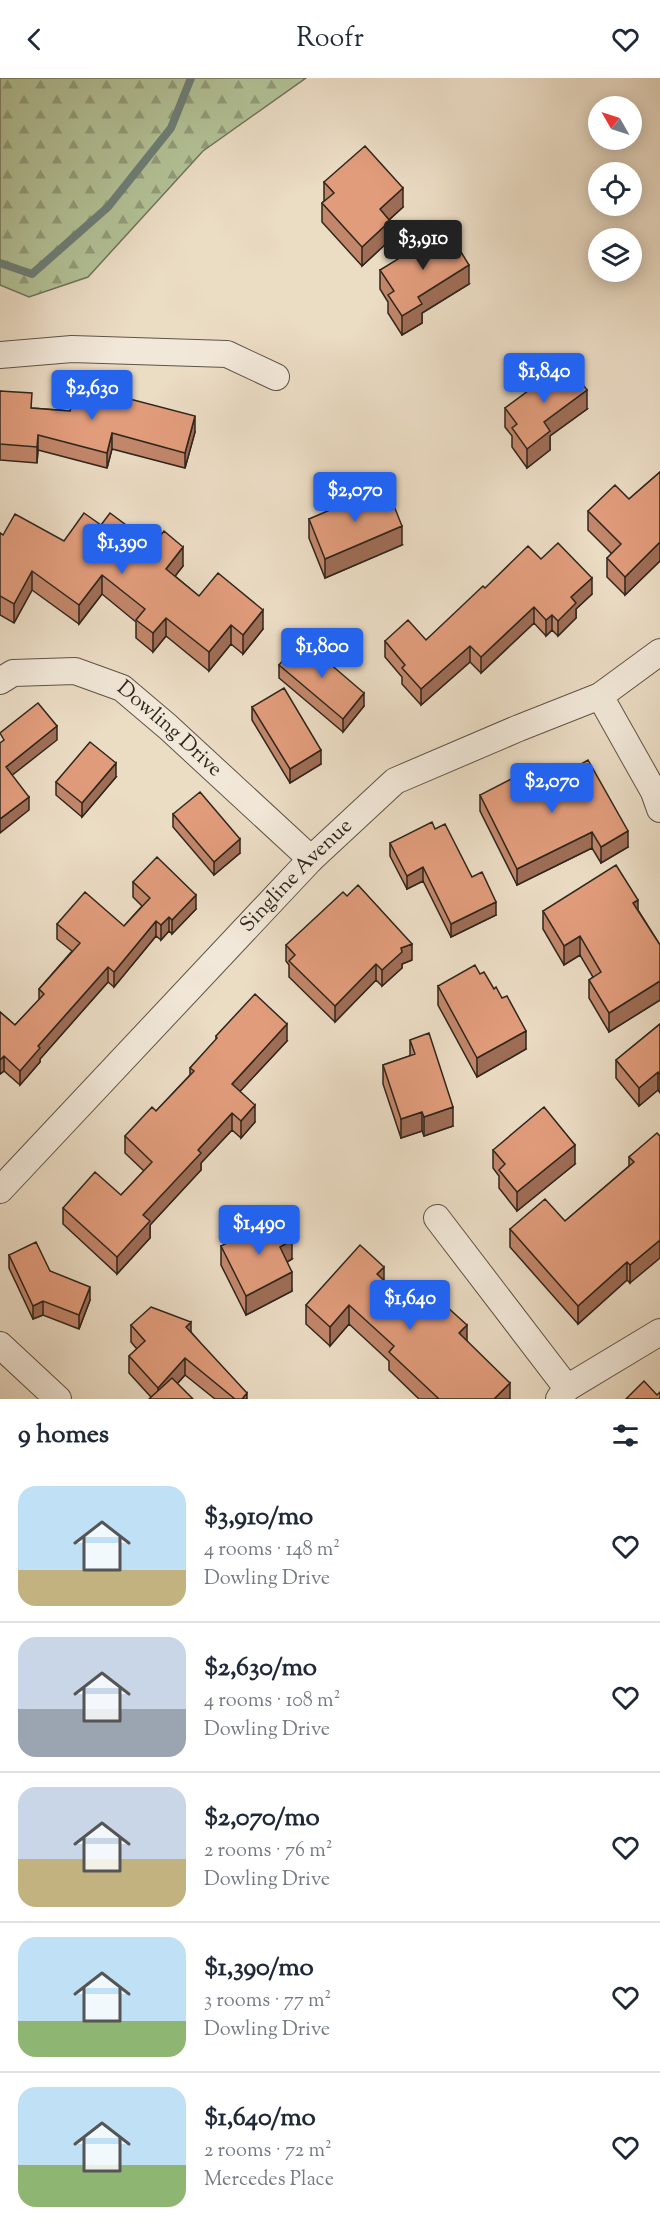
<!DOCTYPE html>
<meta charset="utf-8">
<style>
:root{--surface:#fff;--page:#f6f6f7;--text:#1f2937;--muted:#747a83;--line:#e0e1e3;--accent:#2563eb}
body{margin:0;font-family:"Sorts Mill Goudy",serif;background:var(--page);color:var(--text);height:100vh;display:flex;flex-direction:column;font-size:22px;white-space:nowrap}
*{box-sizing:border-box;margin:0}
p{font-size:20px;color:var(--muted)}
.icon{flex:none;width:33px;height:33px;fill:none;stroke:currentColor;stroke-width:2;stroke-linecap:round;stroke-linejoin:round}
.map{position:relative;height:1321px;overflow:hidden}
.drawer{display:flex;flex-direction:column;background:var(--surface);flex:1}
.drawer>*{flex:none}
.needle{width:39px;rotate:309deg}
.fabs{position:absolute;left:588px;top:18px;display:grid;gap:12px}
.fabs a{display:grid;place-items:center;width:54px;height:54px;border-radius:50%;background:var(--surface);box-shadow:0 3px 15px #0003;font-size:30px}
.price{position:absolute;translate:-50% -51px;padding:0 14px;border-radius:6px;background:var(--accent);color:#fff;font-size:20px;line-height:39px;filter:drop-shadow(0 2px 3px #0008)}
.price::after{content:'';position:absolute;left:50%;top:36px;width:18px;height:14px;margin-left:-9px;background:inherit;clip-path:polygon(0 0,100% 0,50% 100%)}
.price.active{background:#222;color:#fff}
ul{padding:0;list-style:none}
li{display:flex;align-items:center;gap:18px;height:150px;padding:0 18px}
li+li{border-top:2px solid var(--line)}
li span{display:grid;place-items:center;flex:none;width:168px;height:120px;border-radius:18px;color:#555}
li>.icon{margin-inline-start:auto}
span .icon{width:72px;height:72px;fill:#fffc;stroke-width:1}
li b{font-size:26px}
h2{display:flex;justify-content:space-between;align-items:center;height:72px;padding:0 18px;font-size:26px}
header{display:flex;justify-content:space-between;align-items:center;height:78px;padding:0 18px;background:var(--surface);font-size:27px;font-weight:600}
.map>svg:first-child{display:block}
</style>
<header><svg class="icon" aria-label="back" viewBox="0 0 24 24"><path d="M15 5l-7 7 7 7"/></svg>Roofr<svg class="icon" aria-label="heart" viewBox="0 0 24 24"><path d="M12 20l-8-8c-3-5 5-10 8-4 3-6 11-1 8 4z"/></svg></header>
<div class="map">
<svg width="660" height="1321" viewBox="0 0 660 1321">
<defs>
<pattern id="forest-firs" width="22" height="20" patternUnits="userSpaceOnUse" patternTransform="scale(1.5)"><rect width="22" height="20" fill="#b3c297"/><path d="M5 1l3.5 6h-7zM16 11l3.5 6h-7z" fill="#929d7a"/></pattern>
</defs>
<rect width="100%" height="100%" fill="#ebdcc4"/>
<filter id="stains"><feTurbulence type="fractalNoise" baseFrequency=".00333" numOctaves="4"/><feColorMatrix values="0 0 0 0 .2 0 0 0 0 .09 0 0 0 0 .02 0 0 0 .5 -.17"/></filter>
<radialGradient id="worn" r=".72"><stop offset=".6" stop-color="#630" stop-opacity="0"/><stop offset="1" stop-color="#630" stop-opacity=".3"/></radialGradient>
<path fill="url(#forest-firs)" stroke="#71745a" stroke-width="1.5" d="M 0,0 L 306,0 L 203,73 L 88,199 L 29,219 L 0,207 Z"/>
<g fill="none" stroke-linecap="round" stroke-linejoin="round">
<path stroke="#6e7f78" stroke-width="8" d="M 0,185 L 32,196 L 108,129 L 171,50 L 191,0"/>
<defs>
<g id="street">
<path d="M 0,277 L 72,271 L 227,276 L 276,299"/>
<path id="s1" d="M 0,603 L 13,595 L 75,593 L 122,610 L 168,649 L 311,781"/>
<path d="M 600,618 L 654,714 L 660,731"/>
<path id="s2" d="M 0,1112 L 311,781 L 395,703 L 519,650 L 600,618 L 660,574"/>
<path d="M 437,1140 L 567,1310"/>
<path d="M 0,1267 L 58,1321"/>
<path d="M 559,1321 L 567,1310 L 660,1254"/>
</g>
</defs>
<use href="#street" stroke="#5e5446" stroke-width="28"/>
<use href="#street" stroke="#f2e8d9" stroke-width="26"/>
</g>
<path fill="#c2866a" stroke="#2f261c" stroke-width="1.5" d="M 324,104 L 403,129 L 389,142 L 390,162 L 362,188 L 322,144 L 322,125 L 324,123 Z
M 380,192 L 469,206 L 422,235 L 422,245 L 402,257 L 388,235 L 388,224 L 380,211 Z
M 0,313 L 32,330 L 70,333 L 98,315 L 123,319 L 195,354 L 185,390 L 112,371 L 107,390 L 38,372 L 37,385 L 0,382 Z
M 505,330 L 587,331 L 550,358 L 550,372 L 527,390 L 512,369 L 512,358 L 505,349 Z
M 660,394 L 660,483 L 625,517 L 607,499 L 607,480 L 612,476 L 588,452 L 588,433 L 629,421 Z
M 309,441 L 402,467 L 325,500 L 309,460 Z
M 101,447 L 153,467 L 183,488 L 175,498 L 199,518 L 263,551 L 243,576 L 231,566 L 209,593 L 166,558 L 153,574 L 136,560 L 136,544 L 102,516 L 79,546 L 32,512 L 14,545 L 0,537 L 0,455 L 3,457 L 64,463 Z
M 541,481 L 592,516 L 576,531 L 576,540 L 558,558 L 552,552 L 546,558 L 534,545 L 481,595 L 470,584 L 421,627 L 402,606 L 402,599 L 385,579 L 385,563 L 426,562 L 485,510 Z
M 279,587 L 364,628 L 343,654 L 279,600 Z
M 252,629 L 321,686 L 290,705 L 252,642 Z
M 116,699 L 82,739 L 56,717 L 56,704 Z
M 535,713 L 628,769 L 601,785 L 592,770 L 517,807 L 480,733 L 480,717 Z
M 173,736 L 240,775 L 214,797 L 173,749 Z
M 435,751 L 472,799 L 496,837 L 451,859 L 423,803 L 407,811 L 390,778 L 390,765 Z
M 133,804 L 196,831 L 172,856 L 169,853 L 161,862 L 156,858 L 114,909 L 108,904 L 40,981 L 40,984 L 20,1007 L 4,993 L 0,996 L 0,934 L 15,947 L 39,922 L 39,911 L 72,873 L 57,861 L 57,846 L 124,848 L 142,828 L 133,819 Z
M 638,832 L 660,867 L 660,922 L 609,954 L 589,920 L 589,902 L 593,899 L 580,877 L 564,887 L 543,851 L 543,833 Z
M 286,867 L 412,882 L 402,886 L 402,890 L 382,908 L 376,902 L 335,944 L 289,899 L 289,887 L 286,883 Z
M 438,908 L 526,971 L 477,999 L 438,927 Z
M 660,946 L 660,1015 L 658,1012 L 639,1028 L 616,1000 L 616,982 Z
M 216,958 L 287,963 L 240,1013 L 255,1044 L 241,1060 L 232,1052 L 201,1085 L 201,1092 L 150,1147 L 150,1160 L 117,1196 L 63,1146 L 63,1130 L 121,1117 L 144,1093 L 125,1075 L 125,1058 L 156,1033 L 190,997 L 190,990 L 216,962 Z
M 410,962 L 453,1048 L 424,1058 L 422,1053 L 401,1060 L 383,1006 L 383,987 L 410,978 Z
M 660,1058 L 630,1205 L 627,1202 L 578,1246 L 510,1169 L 510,1151 L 565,1143 L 629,1088 L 629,1079 Z
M 493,1072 L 575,1086 L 517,1133 L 499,1110 L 499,1098 L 493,1090 Z
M 221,1168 L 292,1181 L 287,1184 L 292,1213 L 246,1237 L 221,1187 Z
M 9,1177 L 50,1193 L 90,1222 L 79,1251 L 43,1237 L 33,1241 L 9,1190 Z
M 384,1203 L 408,1225 L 467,1263 L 510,1321 L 419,1321 L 389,1292 L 389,1283 L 349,1246 L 330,1268 L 306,1246 L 306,1227 Z
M 131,1247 L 191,1254 L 247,1321 L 215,1321 L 185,1297 L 178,1305 L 151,1319 L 129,1295 L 129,1278 L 137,1271 L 131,1264 Z"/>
<path fill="#9e6d56" stroke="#2f261c" stroke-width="1.5" d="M 403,110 L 403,129 L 380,150 L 380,131 Z
M 390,143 L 390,162 L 362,188 L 362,169 Z
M 469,187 L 469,206 L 422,235 L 422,245 L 402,257 L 402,238 L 418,219 Z
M 587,312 L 587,331 L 550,358 L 550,372 L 527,390 L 527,371 L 544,344 Z
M 195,338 L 195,354 L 185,390 L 185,375 Z
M 112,355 L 112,371 L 107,390 L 107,375 Z
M 38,357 L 38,372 L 37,385 L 37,369 Z
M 402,448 L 402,467 L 325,500 L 325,481 Z
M 660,464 L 660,483 L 625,517 L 625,499 Z
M 183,469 L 183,488 L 166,510 L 166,491 Z
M 32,493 L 32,512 L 14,545 L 14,526 Z
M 102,497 L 102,516 L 79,546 L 79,527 Z
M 592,500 L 592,516 L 576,531 L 576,540 L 558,558 L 558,543 L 571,519 Z
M 534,529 L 534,545 L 481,595 L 481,579 Z
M 263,532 L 263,551 L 243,576 L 243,557 Z
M 552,537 L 552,552 L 546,558 L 546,542 Z
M 166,540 L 166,558 L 153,574 L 153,555 Z
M 231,547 L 231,566 L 209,593 L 209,574 Z
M 470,568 L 470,584 L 421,627 L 421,611 Z
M 364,615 L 364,628 L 343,654 L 343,641 Z
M 57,648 L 57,662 L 6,702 L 6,689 Z
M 321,672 L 321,686 L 290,705 L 290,691 Z
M 116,685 L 116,699 L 82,739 L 82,725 Z
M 29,719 L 29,732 L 0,755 L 0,741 Z
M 628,753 L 628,769 L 601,785 L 601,769 Z
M 592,754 L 592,770 L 517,807 L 517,791 Z
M 240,761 L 240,775 L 214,797 L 214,784 Z
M 423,789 L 423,803 L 407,811 L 407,798 Z
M 196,817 L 196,831 L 172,856 L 172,842 Z
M 638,822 L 638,841 L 633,825 Z
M 496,824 L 496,837 L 451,859 L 451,846 Z
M 169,839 L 169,853 L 161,862 L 161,847 Z
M 156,843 L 156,858 L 114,909 L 114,894 Z
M 580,858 L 580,877 L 564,887 L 564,868 Z
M 412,866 L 412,882 L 402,886 L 402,890 L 382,908 L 382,892 L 401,870 Z
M 376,886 L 376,902 L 335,944 L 335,928 Z
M 108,889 L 108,904 L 40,981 L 40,984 L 20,1007 L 20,993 L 38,968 Z
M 660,903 L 660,922 L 609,954 L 609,935 Z
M 287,946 L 287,963 L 232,1022 L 232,1006 Z
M 526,953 L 526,971 L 477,999 L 477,980 Z
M 4,978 L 4,993 L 0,996 L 0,982 Z
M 658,994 L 658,1012 L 639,1028 L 639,1010 Z
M 255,1027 L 255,1044 L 241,1060 L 241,1043 Z
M 453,1029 L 453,1048 L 424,1058 L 424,1039 Z
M 422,1034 L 422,1053 L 401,1060 L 401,1041 Z
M 232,1035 L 232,1052 L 201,1085 L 201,1092 L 150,1147 L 150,1160 L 117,1196 L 117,1179 L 143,1137 L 198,1072 Z
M 575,1067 L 575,1086 L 517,1133 L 517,1114 Z
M 292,1162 L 292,1181 L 280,1188 L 280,1169 Z
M 660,1162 L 660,1180 L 630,1205 L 630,1187 Z
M 627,1184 L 627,1202 L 578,1246 L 578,1228 Z
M 384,1189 L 384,1208 L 377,1196 Z
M 292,1194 L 292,1213 L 246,1237 L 246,1218 Z
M 90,1209 L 90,1222 L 79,1251 L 79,1237 Z
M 43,1223 L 43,1237 L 33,1241 L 33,1228 Z
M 349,1227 L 349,1246 L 330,1268 L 330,1249 Z
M 191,1244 L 191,1260 L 186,1249 Z
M 467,1247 L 467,1266 L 459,1255 Z
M 185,1280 L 185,1297 L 163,1321 L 158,1321 L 158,1310 Z
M 510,1305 L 510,1321 L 494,1321 Z
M 247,1315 L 247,1321 L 242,1321 Z"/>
<path fill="#e19c7b" stroke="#2f261c" stroke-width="1.5" d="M 365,68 L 403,110 L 380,131 L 390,143 L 362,169 L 322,125 L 334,115 L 324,104 Z
M 447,151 L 469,187 L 418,219 L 422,226 L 402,238 L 388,217 L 394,213 L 380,192 Z
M 567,284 L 587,312 L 544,344 L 550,353 L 527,371 L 512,350 L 517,346 L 505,330 Z
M 76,309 L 98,315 L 100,309 L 123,315 L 122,319 L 195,338 L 185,375 L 112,355 L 107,375 L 38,357 L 37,369 L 0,366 L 0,313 L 32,315 L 31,330 L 70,333 Z
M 660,394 L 660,464 L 625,499 L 607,480 L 621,466 L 588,433 L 615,407 L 629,421 Z
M 386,408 L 402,448 L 325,481 L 309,441 Z
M 84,435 L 101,447 L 110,435 L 153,467 L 164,453 L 183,469 L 166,491 L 199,518 L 218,495 L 263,532 L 243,557 L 231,547 L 209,574 L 166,540 L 153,555 L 136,542 L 145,531 L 102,497 L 79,527 L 32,493 L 14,526 L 0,518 L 0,455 L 3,457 L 15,436 L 64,463 Z
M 558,465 L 592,500 L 571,519 L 576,525 L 558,543 L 552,537 L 546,542 L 534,529 L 481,579 L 470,568 L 421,611 L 402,590 L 405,587 L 385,563 L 408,542 L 426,562 L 483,508 L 485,510 L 528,468 L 541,481 Z
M 301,561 L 364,615 L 343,641 L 279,587 Z
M 284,610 L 321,672 L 290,691 L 252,629 Z
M 38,625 L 57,648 L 6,689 L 29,719 L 0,741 L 0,665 L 4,662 L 0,655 Z
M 90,664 L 116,685 L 82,725 L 56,704 Z
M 588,682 L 628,753 L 601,769 L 592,754 L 517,791 L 480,717 L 525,694 L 535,713 Z
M 200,714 L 240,761 L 214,784 L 173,736 Z
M 432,744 L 435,751 L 445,746 L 472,799 L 482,794 L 496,824 L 451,846 L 423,789 L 407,798 L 390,765 Z
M 157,779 L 196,817 L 172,842 L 169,839 L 161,847 L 156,843 L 114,894 L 108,889 L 38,968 L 40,970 L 20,993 L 4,978 L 0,982 L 0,934 L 15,947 L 44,916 L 39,911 L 80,865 L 57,846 L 85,814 L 124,848 L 150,820 L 133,804 Z
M 616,787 L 638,822 L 633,825 L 660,867 L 660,903 L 609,935 L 589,902 L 601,894 L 580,858 L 564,868 L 543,833 Z
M 358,807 L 412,866 L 401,870 L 402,874 L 382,892 L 376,886 L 335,928 L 289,883 L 295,877 L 286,867 L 343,814 L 347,818 Z
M 475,887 L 480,896 L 484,894 L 494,911 L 496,909 L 502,920 L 507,918 L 526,953 L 477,980 L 438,908 Z
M 255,916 L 287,946 L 232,1006 L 255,1027 L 241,1043 L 232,1035 L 198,1072 L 201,1075 L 143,1137 L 150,1143 L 117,1179 L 63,1130 L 95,1094 L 121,1117 L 152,1084 L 125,1058 L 152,1029 L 156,1033 L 194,993 L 190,990 L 217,960 L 216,958 Z
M 660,946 L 660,997 L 658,994 L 639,1010 L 616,982 Z
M 429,955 L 453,1029 L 424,1039 L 422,1034 L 401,1041 L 383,987 L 415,976 L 410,962 Z
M 544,1029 L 575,1067 L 517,1114 L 499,1092 L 505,1086 L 493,1072 Z
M 657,1055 L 660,1058 L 660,1162 L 630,1187 L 627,1184 L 578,1228 L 510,1151 L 545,1121 L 565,1143 L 634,1084 L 629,1079 Z
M 279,1138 L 292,1162 L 280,1169 L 292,1194 L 246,1218 L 221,1168 Z
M 36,1164 L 50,1193 L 90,1209 L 79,1237 L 43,1223 L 33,1228 L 9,1177 Z
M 360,1167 L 384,1189 L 377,1196 L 408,1225 L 418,1215 L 439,1235 L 446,1228 L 467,1247 L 459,1255 L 510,1305 L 494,1321 L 436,1321 L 438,1320 L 389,1274 L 394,1268 L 349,1227 L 330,1249 L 306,1227 Z
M 151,1229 L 191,1244 L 186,1249 L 247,1315 L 242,1321 L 235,1321 L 185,1280 L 158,1310 L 129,1278 L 145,1263 L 131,1247 Z
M 172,1300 L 193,1321 L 149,1321 Z
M 644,1303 L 657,1317 L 660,1314 L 660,1321 L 626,1321 Z"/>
<g text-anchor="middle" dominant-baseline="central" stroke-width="4.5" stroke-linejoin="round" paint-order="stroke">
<g font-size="21" fill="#2f261c" stroke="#f2e8d9">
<text stroke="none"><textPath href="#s1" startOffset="190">Dowling Drive</textPath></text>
<text stroke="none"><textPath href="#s2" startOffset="432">Singline Avenue</textPath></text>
</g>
</g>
<rect width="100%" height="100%" filter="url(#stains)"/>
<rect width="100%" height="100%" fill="url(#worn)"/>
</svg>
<div class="fabs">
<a><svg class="needle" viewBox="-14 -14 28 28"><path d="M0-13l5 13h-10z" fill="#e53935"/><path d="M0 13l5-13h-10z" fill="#747a83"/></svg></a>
<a><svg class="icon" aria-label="locate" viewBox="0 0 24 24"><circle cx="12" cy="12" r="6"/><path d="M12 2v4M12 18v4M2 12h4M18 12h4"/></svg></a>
<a><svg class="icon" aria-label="layers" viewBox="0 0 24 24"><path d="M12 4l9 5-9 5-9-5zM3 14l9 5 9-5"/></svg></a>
</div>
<b class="price active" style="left:423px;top:193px">$3,910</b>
<b class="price" style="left:544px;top:326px">$1,840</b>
<b class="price" style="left:92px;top:343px">$2,630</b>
<b class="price" style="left:355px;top:445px">$2,070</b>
<b class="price" style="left:122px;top:497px">$1,390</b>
<b class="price" style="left:322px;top:601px">$1,800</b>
<b class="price" style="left:552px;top:736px">$2,070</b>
<b class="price" style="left:259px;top:1178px">$1,490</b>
<b class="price" style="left:410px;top:1253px">$1,640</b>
</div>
<section class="drawer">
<h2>9 homes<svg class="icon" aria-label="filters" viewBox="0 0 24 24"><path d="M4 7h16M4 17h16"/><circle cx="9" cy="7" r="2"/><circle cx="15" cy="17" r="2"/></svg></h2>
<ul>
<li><span style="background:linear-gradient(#bfe0f5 70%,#c2b280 0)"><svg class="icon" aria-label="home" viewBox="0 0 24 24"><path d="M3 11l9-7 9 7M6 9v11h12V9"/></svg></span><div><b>$3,910/mo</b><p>4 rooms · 148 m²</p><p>Dowling Drive</p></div><svg class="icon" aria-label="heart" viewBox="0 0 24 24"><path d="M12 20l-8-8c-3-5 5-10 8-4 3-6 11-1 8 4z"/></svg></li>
<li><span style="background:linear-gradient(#c9d6e8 60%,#9aa5b1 0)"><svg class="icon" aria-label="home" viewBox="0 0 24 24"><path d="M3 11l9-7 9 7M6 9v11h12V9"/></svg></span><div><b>$2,630/mo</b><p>4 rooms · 108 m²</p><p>Dowling Drive</p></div><svg class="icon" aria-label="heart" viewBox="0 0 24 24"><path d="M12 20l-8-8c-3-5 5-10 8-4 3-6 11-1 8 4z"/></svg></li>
<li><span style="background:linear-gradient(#c9d6e8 60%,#c2b280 0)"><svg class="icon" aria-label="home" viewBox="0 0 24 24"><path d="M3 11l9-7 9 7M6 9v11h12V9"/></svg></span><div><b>$2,070/mo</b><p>2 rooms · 76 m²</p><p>Dowling Drive</p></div><svg class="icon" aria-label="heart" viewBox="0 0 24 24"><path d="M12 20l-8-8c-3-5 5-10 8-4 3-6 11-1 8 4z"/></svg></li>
<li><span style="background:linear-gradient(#bfe0f5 70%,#8fb573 0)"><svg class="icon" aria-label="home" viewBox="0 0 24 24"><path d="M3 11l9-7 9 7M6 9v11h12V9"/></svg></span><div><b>$1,390/mo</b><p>3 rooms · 77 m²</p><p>Dowling Drive</p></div><svg class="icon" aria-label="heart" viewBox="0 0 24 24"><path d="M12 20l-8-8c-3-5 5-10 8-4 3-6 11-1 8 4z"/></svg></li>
<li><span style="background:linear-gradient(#bfe0f5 65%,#8fb573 0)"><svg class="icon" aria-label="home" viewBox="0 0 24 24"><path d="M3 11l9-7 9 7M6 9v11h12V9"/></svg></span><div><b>$1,640/mo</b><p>2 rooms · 72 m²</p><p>Mercedes Place</p></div><svg class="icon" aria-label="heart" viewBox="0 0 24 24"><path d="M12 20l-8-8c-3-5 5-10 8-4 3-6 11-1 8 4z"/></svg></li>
</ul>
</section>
